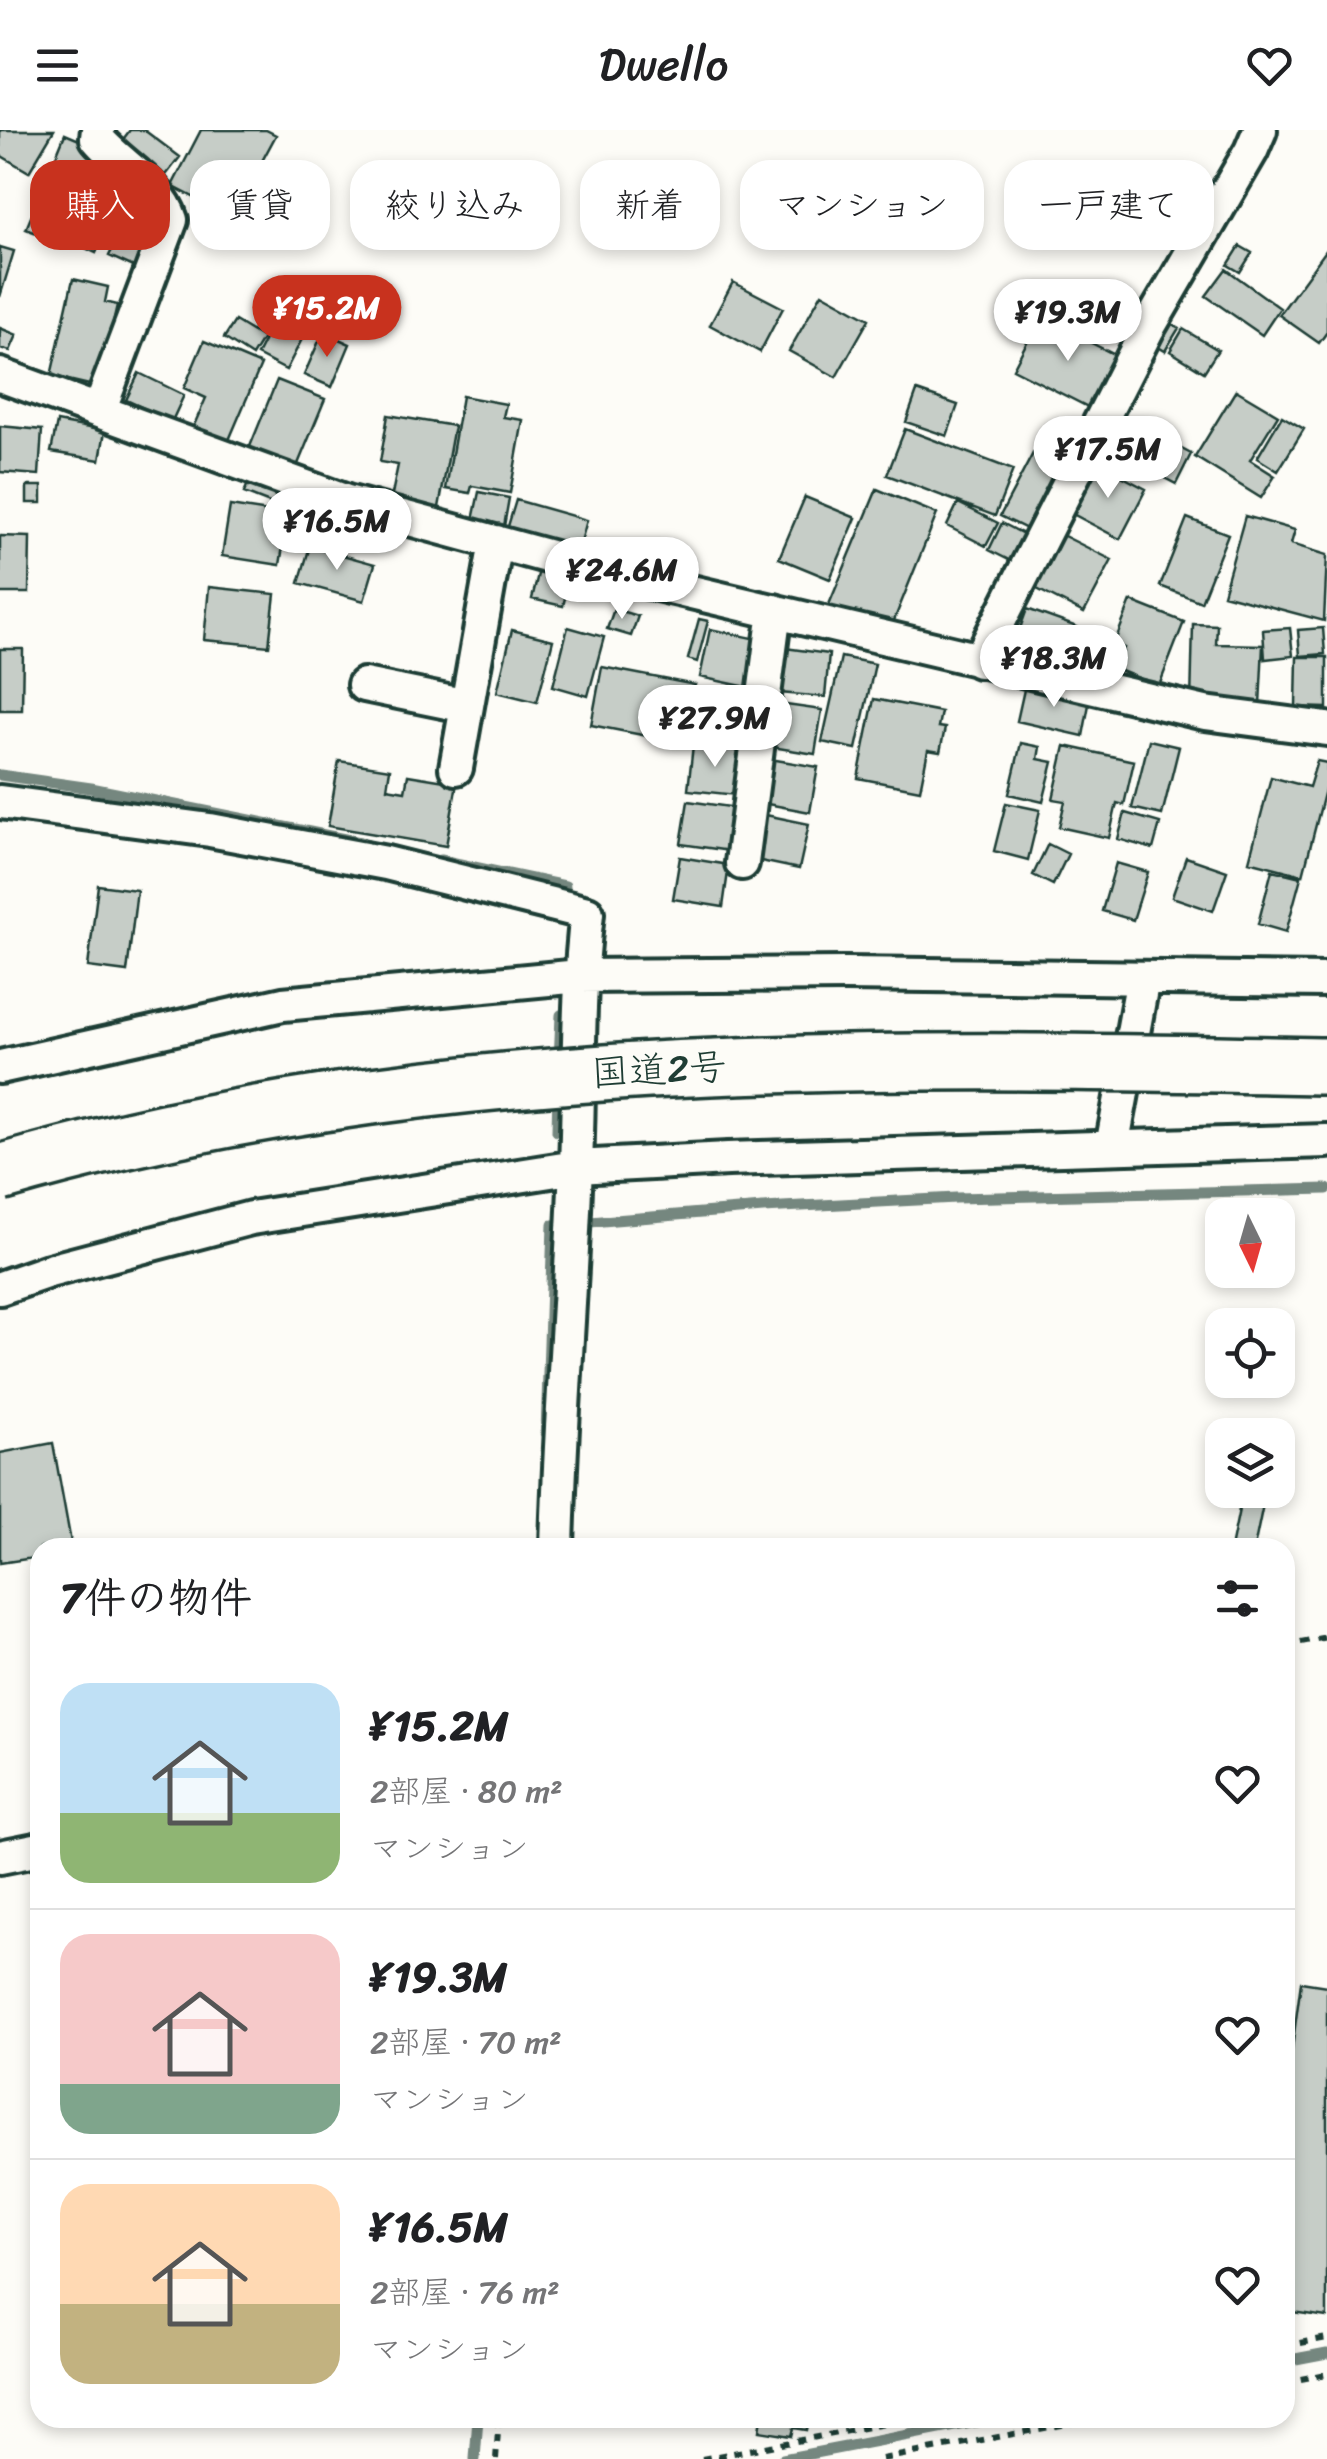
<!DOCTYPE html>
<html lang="ja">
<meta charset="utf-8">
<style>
:root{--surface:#fff;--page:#f6f6f6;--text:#202124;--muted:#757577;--line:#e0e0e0;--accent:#c8321e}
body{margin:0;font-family:Sriracha,"Klee One",sans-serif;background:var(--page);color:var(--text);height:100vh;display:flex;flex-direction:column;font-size:38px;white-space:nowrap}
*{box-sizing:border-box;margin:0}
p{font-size:32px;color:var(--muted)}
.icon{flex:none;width:55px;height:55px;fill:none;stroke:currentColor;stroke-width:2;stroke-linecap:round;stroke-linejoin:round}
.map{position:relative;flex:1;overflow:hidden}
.details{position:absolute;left:30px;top:1408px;width:1265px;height:890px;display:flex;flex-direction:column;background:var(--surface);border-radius:30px;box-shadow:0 5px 15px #0003}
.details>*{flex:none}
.guide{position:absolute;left:30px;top:30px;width:1268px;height:90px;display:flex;gap:20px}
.needle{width:65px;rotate:175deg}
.fabs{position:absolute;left:1205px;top:1068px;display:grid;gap:20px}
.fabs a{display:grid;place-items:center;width:90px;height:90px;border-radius:20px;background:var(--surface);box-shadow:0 5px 15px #0003;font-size:50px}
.price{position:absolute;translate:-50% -85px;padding:0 22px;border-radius:35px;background:#fff;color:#222;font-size:32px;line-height:65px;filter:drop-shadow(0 2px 5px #0008)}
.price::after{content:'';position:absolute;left:50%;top:60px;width:30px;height:22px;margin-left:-15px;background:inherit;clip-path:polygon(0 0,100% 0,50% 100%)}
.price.current{background:var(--accent);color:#fff}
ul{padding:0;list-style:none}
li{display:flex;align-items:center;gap:30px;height:250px;padding:0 30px}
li+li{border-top:2px solid var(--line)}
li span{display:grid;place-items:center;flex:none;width:280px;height:200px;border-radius:30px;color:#555}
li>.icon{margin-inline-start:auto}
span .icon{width:120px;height:120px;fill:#fffc;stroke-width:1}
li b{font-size:42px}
h2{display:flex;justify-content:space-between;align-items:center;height:120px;padding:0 30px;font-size:42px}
.chip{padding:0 35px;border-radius:30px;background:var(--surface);box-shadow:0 5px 15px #0003;font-size:35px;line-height:90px}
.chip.current{background:var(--accent);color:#fff}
header{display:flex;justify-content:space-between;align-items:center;height:130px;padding:0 30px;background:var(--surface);font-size:45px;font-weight:600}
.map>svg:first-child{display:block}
</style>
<header><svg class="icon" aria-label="menu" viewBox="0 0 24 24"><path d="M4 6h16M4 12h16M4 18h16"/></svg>Dwello<svg class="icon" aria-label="heart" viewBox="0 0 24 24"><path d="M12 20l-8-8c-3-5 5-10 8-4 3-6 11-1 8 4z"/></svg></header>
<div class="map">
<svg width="1327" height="2329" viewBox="0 0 1327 2329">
<rect width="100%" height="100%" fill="#fdfcf7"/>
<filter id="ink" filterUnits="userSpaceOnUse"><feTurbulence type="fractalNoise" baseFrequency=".01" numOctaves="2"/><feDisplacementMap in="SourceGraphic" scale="20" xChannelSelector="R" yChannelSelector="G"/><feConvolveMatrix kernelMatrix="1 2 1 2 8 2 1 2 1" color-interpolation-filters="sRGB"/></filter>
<g filter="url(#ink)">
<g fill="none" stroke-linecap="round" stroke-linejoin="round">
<path stroke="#75877f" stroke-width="11" d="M 0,645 L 91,658 L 365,713
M 441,730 L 565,756 L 565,766
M 559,932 L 561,885
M 557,1001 L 558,960
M 546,1303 L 553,1095 L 763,1078 L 956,1068 L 1327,1059
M 1285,2231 L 1327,2223
M 475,2329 L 478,2288
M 783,2329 L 997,2288"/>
</g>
<path fill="#c6cdc7" stroke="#1f3d34" stroke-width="2.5" d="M 0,0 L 54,0 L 29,42 L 0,25 Z
M 130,0 L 144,0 L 180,27 L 160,53 L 115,20 Z
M 201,0 L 266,0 L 276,5 L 232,87 L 172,56 Z
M 65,4 L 96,17 L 57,111 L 26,99 Z
M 101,38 L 131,54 L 105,103 L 75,87 Z
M 132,79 L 159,92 L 136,138 L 109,126 Z
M 77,95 L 103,107 L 96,123 L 70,111 Z
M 1240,116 L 1252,123 L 1240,142 L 1228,135 Z
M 0,117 L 14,121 L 0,167 Z
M 1327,119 L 1327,202 L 1319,213 L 1279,185 Z
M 1226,139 L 1280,178 L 1262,205 L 1206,166 Z
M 73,149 L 108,157 L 105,172 L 117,175 L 98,257 L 51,246 Z
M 733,152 L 783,178 L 760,222 L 710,195 Z
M 289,163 L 318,178 L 286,240 L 257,225 Z
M 822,163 L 869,189 L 836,247 L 789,221 Z
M 1040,187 L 1123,229 L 1096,281 L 1013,239 Z
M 1165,190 L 1179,198 L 1165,221 L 1150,212 Z
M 235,191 L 263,208 L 252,226 L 224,208 Z
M 0,198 L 17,205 L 10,221 L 0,218 Z
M 1183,199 L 1218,220 L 1204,242 L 1170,221 Z
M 323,202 L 350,214 L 332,257 L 304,245 Z
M 204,211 L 261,235 L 226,317 L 191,302 L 206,268 L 184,258 Z
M 139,243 L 184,265 L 172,291 L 126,270 Z
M 277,250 L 325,269 L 296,339 L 249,319 Z
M 1236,260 L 1278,285 L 1250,330 L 1275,346 L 1261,368 L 1195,327 Z
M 917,261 L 958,275 L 947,306 L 906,292 Z
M 462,266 L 506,274 L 503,287 L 523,290 L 510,363 L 472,356 L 470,363 L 446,359 Z
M 1116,284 L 1191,324 L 1176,354 L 1100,314 Z
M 388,285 L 454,296 L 438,383 L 390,374 L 398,335 L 380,332 Z
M 1282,286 L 1304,299 L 1278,341 L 1257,328 Z
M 57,292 L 105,301 L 100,330 L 51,322 Z
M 0,296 L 42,300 L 39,345 L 0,342 Z
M 905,299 L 1013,340 L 995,386 L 887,345 Z
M 1039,312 L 1073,329 L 1035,403 L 1000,386 Z
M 1095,332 L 1146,359 L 1120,409 L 1069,382 Z
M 249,351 L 284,364 L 280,377 L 244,363 Z
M 27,356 L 42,356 L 42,373 L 27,373 Z
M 877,359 L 937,384 L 891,498 L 828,477 Z
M 479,362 L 509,368 L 503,402 L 472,395 Z
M 805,367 L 856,388 L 830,449 L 779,428 Z
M 516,370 L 587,390 L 578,423 L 506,403 Z
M 958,373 L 998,393 L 986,416 L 947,396 Z
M 230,376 L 288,385 L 280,435 L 222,426 Z
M 1245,386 L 1295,400 L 1291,414 L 1327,425 L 1324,491 L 1223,464 Z
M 1187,388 L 1228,404 L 1201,472 L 1160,456 Z
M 1002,393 L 1033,409 L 1019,435 L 989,420 Z
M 1062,405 L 1112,430 L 1084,483 L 1035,458 Z
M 0,406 L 30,407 L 29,463 L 0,463 Z
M 310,416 L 375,434 L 364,471 L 299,453 Z
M 539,440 L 570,448 L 563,476 L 532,469 Z
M 209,457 L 275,464 L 269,516 L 204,510 Z
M 1131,471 L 1184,492 L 1159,556 L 1116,539 L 1124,518 L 1114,514 Z
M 614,479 L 638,486 L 631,506 L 607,499 Z
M 1027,479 L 1077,497 L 1064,533 L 1014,515 Z
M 699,489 L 708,491 L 697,532 L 688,529 Z
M 1193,494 L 1217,495 L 1216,514 L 1263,515 L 1260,575 L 1191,573 Z
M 568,497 L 604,507 L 588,566 L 553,556 Z
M 1290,498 L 1293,526 L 1265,529 L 1263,500 Z
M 1323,498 L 1325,524 L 1300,526 L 1298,500 Z
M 710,499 L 757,509 L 747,557 L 700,547 Z
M 512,500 L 553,510 L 537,572 L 497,562 Z
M 785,518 L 829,524 L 825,567 L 780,563 Z
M 0,519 L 23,519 L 22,580 L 0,580 Z
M 841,527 L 875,534 L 856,619 L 822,612 Z
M 1297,527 L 1327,527 L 1327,578 L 1296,577 Z
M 602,537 L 695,555 L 683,613 L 591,595 Z
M 1025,555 L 1090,569 L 1083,606 L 1017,591 Z
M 702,562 L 749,569 L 742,610 L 696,603 Z
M 874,569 L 941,582 L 938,597 L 945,598 L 940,622 L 928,620 L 920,660 L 858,648 Z
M 779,574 L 822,580 L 815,624 L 772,617 Z
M 1149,610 L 1179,617 L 1162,685 L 1132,678 Z
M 1021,613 L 1040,617 L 1038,629 L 1053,632 L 1043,672 L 1009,664 Z
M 693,615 L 742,621 L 736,665 L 688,660 Z
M 1065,616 L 1134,631 L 1124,675 L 1117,673 L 1109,708 L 1059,697 L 1065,671 L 1053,669 Z
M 770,629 L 818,637 L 810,682 L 762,673 Z
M 339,631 L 390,639 L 387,658 L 405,661 L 408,645 L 457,653 L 446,716 L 328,696 Z
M 1317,631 L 1327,633 L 1327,652 L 1303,745 L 1249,731 L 1271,647 L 1309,657 Z
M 688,671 L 737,678 L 730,721 L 681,714 Z
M 1006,673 L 1040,680 L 1028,730 L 994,721 Z
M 1125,683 L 1160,693 L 1153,719 L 1118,709 Z
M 761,684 L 809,694 L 799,739 L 751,729 Z
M 1048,714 L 1068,724 L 1053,755 L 1033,745 Z
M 680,727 L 729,735 L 723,777 L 673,769 Z
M 1186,727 L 1227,741 L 1213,781 L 1172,767 Z
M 1116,733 L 1148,742 L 1133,790 L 1102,781 Z
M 1272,740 L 1301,747 L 1286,802 L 1258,794 Z
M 98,755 L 137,760 L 127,842 L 88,837 Z
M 53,1313 L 72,1418 L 40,1418 L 40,1427 L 0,1433 L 0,1323 Z
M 1243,1360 L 1266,1360 L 1254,1418 L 1231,1418 Z
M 1301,1852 L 1327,1856 L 1327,2187 L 1285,2181 L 1285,1971 Z
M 761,2288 L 808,2288 L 806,2300 L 793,2298 L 791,2306 L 759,2301 Z"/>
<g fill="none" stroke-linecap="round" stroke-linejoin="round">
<defs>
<path id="street" d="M 98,0 L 97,8 C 120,36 160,54 171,90 L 99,281
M 0,245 L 347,372 L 598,440 L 1205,583 L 1327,599
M 979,531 L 1147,200 L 1251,21 L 1260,0
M 364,555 L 467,576
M 456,638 L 496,412
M 0,672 L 210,700 L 386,733 L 587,783 C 576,875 580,966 575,1058 C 570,1178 560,1297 557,1418
M 742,733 L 775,481
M 0,937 L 283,874 L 580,846 L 845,844 L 1327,850
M 1112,1017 L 1143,848
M 0,1158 L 49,1141 L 251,1088 L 576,1037 L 728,1029 L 1327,1011
M 0,1727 L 40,1719"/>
</defs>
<use href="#street" stroke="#1f3d34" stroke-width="40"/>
<path stroke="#1f3d34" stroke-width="6" stroke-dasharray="8 8" stroke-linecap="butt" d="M 1285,1515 L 1327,1507
M 1285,2216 L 1327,2208
M 1285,2252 L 1327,2244
M 496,2329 L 499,2288
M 702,2329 L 916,2288
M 882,2329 L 1098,2288"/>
<use href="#street" stroke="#fdfcf7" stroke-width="32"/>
<defs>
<path id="highway-bridge" d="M 0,1043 C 432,918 882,928 1327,936"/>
</defs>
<use href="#highway-bridge" stroke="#1f3d34" stroke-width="62" stroke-linecap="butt"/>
<use href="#highway-bridge" stroke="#fdfcf7" stroke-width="55"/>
</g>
</g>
<g text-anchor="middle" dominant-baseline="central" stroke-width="9" stroke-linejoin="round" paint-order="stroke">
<g font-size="38" fill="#1f3d34" stroke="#fdfcf7">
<text transform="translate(659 940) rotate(-3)">国道2号</text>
</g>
</g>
</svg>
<div class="fabs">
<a><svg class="needle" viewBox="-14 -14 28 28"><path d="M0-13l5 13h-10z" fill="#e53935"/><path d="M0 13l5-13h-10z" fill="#757577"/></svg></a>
<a><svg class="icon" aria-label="locate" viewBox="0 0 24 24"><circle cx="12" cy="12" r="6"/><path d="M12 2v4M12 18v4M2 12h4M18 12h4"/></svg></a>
<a><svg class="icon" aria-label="layers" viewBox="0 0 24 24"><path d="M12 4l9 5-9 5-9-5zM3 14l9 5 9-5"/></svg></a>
</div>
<b class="price current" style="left:327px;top:230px">¥15.2M</b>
<b class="price" style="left:1068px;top:234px">¥19.3M</b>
<b class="price" style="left:1108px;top:371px">¥17.5M</b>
<b class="price" style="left:337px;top:443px">¥16.5M</b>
<b class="price" style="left:622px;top:492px">¥24.6M</b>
<b class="price" style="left:1054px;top:580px">¥18.3M</b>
<b class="price" style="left:715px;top:640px">¥27.9M</b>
<div class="guide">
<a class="chip current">購入</a>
<a class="chip">賃貸</a>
<a class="chip">絞り込み</a>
<a class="chip">新着</a>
<a class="chip">マンション</a>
<a class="chip">一戸建て</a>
</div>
<section class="details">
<h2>7件の物件<svg class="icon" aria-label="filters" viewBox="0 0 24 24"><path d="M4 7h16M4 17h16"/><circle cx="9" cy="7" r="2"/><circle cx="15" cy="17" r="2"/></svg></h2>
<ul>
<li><span style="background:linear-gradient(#bfe0f5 65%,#8fb573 0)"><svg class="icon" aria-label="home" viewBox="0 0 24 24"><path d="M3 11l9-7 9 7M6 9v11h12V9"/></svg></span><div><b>¥15.2M</b><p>2部屋 · 80 m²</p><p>マンション</p></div><svg class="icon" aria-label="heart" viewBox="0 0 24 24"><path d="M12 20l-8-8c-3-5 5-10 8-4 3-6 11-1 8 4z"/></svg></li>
<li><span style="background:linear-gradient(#f6c9c9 75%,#7fa58c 0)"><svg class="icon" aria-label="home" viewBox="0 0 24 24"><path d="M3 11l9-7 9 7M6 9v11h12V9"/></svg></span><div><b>¥19.3M</b><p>2部屋 · 70 m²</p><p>マンション</p></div><svg class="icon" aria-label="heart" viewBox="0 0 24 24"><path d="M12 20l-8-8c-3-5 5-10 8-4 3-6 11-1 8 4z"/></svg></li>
<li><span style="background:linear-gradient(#ffd9b3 60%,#c2b280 0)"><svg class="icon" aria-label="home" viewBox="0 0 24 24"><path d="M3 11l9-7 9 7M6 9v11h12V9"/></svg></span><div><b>¥16.5M</b><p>2部屋 · 76 m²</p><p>マンション</p></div><svg class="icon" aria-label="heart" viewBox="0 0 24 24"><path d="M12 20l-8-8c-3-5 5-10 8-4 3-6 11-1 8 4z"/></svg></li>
</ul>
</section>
</div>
